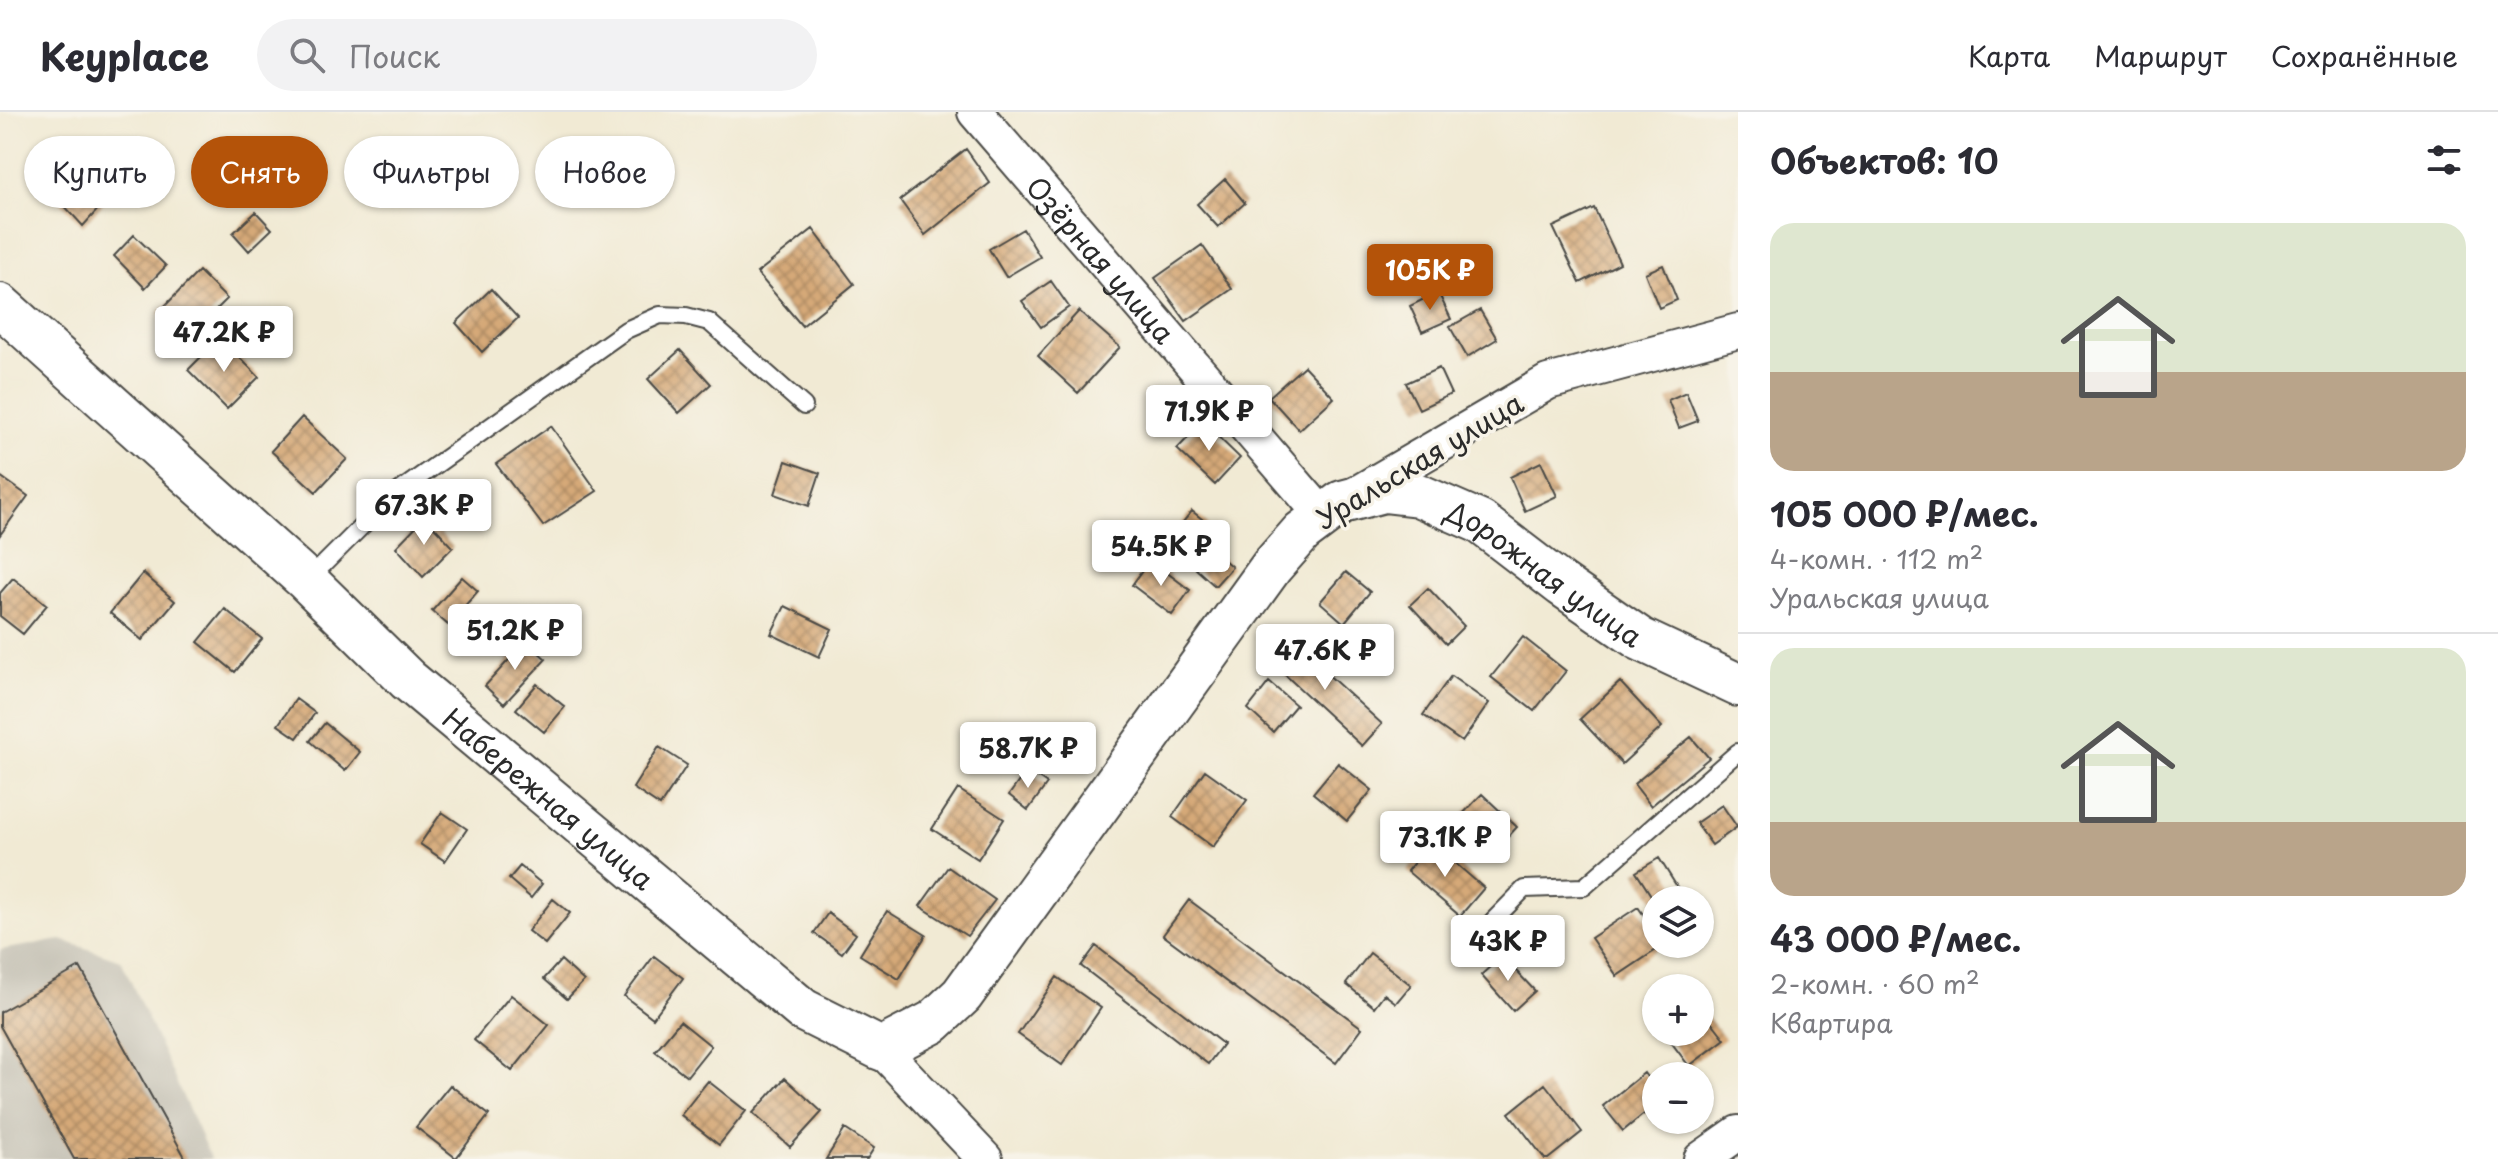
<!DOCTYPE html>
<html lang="ru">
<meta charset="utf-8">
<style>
:root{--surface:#fff;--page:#f2f2f3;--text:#2b2b33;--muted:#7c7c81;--line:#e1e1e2;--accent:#b45309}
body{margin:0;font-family:"Playpen Sans",sans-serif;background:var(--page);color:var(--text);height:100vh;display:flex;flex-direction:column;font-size:30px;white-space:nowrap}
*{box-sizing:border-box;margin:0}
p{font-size:26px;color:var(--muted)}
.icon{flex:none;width:44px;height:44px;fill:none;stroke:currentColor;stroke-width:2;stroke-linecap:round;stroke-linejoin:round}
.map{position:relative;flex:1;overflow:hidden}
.details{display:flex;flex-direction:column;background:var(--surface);width:760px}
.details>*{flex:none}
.guide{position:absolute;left:24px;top:24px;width:760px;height:72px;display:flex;gap:16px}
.fabs{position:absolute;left:1642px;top:774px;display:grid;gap:16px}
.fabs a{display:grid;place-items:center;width:72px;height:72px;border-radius:50%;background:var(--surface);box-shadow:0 2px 6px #0004;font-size:40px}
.price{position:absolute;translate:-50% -68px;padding:0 18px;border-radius:8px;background:#fff;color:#222;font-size:26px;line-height:52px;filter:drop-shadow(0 2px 4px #0008)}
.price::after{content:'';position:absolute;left:50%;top:48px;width:24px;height:18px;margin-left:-12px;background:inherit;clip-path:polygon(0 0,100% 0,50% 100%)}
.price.on{background:var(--accent);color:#fff}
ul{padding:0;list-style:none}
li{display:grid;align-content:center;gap:16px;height:424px;padding:0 32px}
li+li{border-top:2px solid var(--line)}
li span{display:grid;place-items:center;height:248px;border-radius:24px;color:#555}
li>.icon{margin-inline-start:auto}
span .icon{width:144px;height:144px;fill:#fffc;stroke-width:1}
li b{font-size:34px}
h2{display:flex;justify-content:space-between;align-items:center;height:96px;padding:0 32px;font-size:34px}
.chip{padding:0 28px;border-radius:36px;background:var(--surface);box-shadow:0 2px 6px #0004;font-size:28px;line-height:72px}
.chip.on{background:var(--accent);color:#fff}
header{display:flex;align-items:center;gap:48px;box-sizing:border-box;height:112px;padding:0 40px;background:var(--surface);border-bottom:2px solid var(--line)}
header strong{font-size:38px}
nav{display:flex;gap:44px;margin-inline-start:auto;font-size:28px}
.search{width:560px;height:72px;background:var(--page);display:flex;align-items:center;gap:20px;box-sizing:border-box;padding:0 28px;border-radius:44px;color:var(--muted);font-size:30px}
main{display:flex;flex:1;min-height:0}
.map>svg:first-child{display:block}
</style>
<header>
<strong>Keyplace</strong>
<div class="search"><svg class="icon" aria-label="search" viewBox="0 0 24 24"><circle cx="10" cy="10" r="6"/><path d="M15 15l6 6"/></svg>Поиск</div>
<nav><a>Карта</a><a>Маршрут</a><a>Сохранённые</a></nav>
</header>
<main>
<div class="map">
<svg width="1738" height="1047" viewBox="0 0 1738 1047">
<defs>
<pattern id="building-cross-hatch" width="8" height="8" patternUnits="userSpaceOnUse" patternTransform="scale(2)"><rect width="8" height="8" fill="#d5a978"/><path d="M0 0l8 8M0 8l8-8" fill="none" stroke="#ad8a63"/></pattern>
</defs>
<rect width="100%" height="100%" fill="#f7f3e8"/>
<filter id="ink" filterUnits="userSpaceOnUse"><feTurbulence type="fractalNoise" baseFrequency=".0125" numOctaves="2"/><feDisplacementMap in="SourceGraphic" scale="16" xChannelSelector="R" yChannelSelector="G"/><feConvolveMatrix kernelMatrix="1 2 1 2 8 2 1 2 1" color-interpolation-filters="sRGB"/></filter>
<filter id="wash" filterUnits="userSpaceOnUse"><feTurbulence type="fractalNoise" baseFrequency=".006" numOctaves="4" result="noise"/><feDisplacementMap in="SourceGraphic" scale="32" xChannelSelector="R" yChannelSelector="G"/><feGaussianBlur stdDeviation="1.8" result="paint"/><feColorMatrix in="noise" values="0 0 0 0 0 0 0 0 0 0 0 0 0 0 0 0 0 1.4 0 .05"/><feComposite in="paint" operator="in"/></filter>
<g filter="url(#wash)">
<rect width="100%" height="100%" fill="#f1ead4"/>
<path fill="#c8c4b8" d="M 61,828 L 121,848 L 211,1047 L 0,1047 L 0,838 Z"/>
<g id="blocks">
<path fill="url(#building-cross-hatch)" d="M 94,29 L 128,64 L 83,114 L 49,77 Z
M 966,37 L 990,71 L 925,123 L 900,88 Z
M 1225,67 L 1245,91 L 1218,115 L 1197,92 Z
M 1594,96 L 1620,151 L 1580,171 L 1553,115 Z
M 256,100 L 272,117 L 249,139 L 233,121 Z
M 813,117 L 854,172 L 802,214 L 757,161 Z
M 1023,117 L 1040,145 L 1006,165 L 989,137 Z
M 134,123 L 166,154 L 145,176 L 114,144 Z
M 1202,133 L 1232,177 L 1186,209 L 1155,166 Z
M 1663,153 L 1677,188 L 1659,196 L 1645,161 Z
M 199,159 L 227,187 L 186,228 L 158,201 Z
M 1051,169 L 1069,195 L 1041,215 L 1022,189 Z
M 491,177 L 518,206 L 482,240 L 456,211 Z
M 1438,180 L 1451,207 L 1422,220 L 1410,194 Z
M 1480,198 L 1497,227 L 1467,245 L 1450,215 Z
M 1079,199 L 1120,235 L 1078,281 L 1038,244 Z
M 220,226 L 259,265 L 227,297 L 188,258 Z
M 680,238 L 711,272 L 679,301 L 648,267 Z
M 1304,254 L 1334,286 L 1299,318 L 1269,285 Z
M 1439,256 L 1451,282 L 1419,297 L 1406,271 Z
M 1686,280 L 1698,309 L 1679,316 L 1668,288 Z
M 302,305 L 347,347 L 316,380 L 271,339 Z
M 1203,310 L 1240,346 L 1215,373 L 1177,337 Z
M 551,314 L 597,379 L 543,414 L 496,352 Z
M 786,349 L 820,361 L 809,394 L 775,382 Z
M 1541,350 L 1557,384 L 1525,399 L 1510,365 Z
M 0,364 L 28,384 L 0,423 Z
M 1192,399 L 1208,412 L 1181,445 L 1165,432 Z
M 425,405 L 453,435 L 423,465 L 396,435 Z
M 1213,438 L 1232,455 L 1215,474 L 1196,457 Z
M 1150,448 L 1190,478 L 1172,503 L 1132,473 Z
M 1346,460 L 1370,480 L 1344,511 L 1320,490 Z
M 143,461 L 175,489 L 142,528 L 110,501 Z
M 462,465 L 478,479 L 448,513 L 432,499 Z
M 13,466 L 47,493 L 23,522 L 0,504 L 0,481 Z
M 1428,476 L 1464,514 L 1446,532 L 1410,493 Z
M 785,494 L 832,517 L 819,545 L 771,522 Z
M 225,497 L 262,527 L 235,560 L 198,530 Z
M 1523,525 L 1566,559 L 1534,599 L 1491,565 Z
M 1288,526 L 1382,612 L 1362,634 L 1268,547 Z
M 526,529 L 546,547 L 504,592 L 485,574 Z
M 1451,564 L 1489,591 L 1462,630 L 1423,603 Z
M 1269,570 L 1296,593 L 1273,620 L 1248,597 Z
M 1620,570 L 1662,615 L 1622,652 L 1580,607 Z
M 537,572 L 565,595 L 544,620 L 516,597 Z
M 296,587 L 315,601 L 297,626 L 278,613 Z
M 325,611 L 360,640 L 345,659 L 310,629 Z
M 1691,625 L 1709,646 L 1651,694 L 1634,672 Z
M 659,635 L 687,653 L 660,694 L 633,676 Z
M 1338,651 L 1372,678 L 1347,709 L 1313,681 Z
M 1027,658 L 1047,672 L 1028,698 L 1009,683 Z
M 1205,658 L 1247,688 L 1213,735 L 1172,705 Z
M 958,677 L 1004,707 L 978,747 L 932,717 Z
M 1482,682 L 1517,715 L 1493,741 L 1456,709 Z
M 1722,693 L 1737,715 L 1712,733 L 1696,711 Z
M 442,700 L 467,717 L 445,749 L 420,732 Z
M 1431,730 L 1484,776 L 1460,804 L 1407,759 Z
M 1659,746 L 1684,786 L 1681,788 L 1654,788 L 1636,760 Z
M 520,754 L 542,772 L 531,786 L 509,767 Z
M 948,755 L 995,788 L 967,824 L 920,794 Z
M 553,787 L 570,801 L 545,832 L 528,819 Z
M 1189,788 L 1362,916 L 1336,951 L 1163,823 Z
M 1638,795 L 1656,821 L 1656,832 L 1665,832 L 1617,864 L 1591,826 Z
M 887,799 L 926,823 L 899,867 L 860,843 Z
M 828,801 L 856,822 L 842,841 L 814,821 Z
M 1096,834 L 1223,932 L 1208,952 L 1081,854 Z
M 1370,841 L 1411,873 L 1396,891 L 1384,882 L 1374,895 L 1346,872 Z
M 654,844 L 683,866 L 653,906 L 624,884 Z
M 1502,844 L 1535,879 L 1513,899 L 1481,863 Z
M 561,848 L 584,869 L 567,887 L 544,867 Z
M 80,855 L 186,1047 L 74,1047 L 0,914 L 0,900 Z
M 1057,865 L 1101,896 L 1062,953 L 1018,922 Z
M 511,883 L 549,913 L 512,959 L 474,928 Z
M 1700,895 L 1725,927 L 1689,954 L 1665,922 L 1668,920 L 1700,920 Z
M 680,909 L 711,934 L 687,964 L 655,939 Z
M 1644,961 L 1656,977 L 1656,992 L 1623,1019 L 1603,994 Z
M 785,966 L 822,1000 L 790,1035 L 753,1001 Z
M 708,969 L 746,999 L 719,1033 L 681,1003 Z
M 1545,972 L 1582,1020 L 1548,1047 L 1545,1047 L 1509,1001 Z
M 450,973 L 489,1003 L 456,1046 L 416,1015 Z
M 845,1017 L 874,1036 L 867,1047 L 826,1047 Z"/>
</g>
</g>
<g filter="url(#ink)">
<use href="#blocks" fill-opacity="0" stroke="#494844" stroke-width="2"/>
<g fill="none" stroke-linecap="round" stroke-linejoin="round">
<defs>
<path id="service" d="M 309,467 L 391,385 L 626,218 L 660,203 L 686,204 L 709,210 L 804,294
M 1478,824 L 1524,777 L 1584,775 L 1738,640"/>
<g id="minor">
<path id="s1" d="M 975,0 L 1323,404"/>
<path d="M 1356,382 L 1548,270 L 1738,219"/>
<path d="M 881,937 L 985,1047"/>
<path d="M 1701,1047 L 1738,1021"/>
</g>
<g id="tertiary">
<path id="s2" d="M 0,193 L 307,469 L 408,568 L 803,898 L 881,937 L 933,910 L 962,883 L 1272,454 L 1302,420 L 1342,390 L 1384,379 L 1418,383 L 1480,410 L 1562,473 L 1640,527 L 1738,573"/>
</g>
</defs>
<use href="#service" stroke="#494844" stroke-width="20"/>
<use href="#minor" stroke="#494844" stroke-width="38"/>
<use href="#tertiary" stroke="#494844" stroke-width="46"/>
<use href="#service" stroke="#fff" stroke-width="16"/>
<use href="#minor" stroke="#fff" stroke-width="34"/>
<use href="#tertiary" stroke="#fff" stroke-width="42"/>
</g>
</g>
<g text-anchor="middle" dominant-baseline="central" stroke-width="7" stroke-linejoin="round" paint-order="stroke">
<g font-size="28" fill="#2b2b2b" stroke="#f7f3e8">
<text stroke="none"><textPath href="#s1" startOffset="194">Озёрная улица</textPath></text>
<text transform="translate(1419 348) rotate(-31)">Уральская улица</text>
<text stroke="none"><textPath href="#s2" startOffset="2106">Дорожная улица</textPath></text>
<text stroke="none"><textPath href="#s2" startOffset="738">Набережная улица</textPath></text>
</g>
</g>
</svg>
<div class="fabs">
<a><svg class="icon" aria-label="layers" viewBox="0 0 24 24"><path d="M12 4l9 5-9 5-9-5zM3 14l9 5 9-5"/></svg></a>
<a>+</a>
<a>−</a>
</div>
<b class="price on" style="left:1430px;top:200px">105K ₽</b>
<b class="price" style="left:224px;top:262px">47.2K ₽</b>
<b class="price" style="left:1209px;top:341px">71.9K ₽</b>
<b class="price" style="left:424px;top:435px">67.3K ₽</b>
<b class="price" style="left:1161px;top:476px">54.5K ₽</b>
<b class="price" style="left:515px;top:560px">51.2K ₽</b>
<b class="price" style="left:1325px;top:580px">47.6K ₽</b>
<b class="price" style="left:1028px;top:678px">58.7K ₽</b>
<b class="price" style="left:1445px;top:767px">73.1K ₽</b>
<b class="price" style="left:1508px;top:871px">43K ₽</b>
<div class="guide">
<a class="chip">Купить</a>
<a class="chip on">Снять</a>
<a class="chip">Фильтры</a>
<a class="chip">Новое</a>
</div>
</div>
<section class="details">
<h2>Объектов: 10<svg class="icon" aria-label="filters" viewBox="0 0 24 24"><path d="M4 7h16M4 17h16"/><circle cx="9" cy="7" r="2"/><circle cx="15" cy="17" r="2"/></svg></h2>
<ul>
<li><span style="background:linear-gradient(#dfe7d0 60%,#b9a48a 0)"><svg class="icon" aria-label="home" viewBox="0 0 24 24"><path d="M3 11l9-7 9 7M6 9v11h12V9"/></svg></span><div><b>105 000 ₽/мес.</b><p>4-комн. · 112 m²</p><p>Уральская улица</p></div></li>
<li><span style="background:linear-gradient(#dfe7d0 70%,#b9a48a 0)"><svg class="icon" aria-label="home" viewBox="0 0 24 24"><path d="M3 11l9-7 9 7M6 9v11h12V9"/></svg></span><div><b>43 000 ₽/мес.</b><p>2-комн. · 60 m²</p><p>Квартира</p></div></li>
</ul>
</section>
</main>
